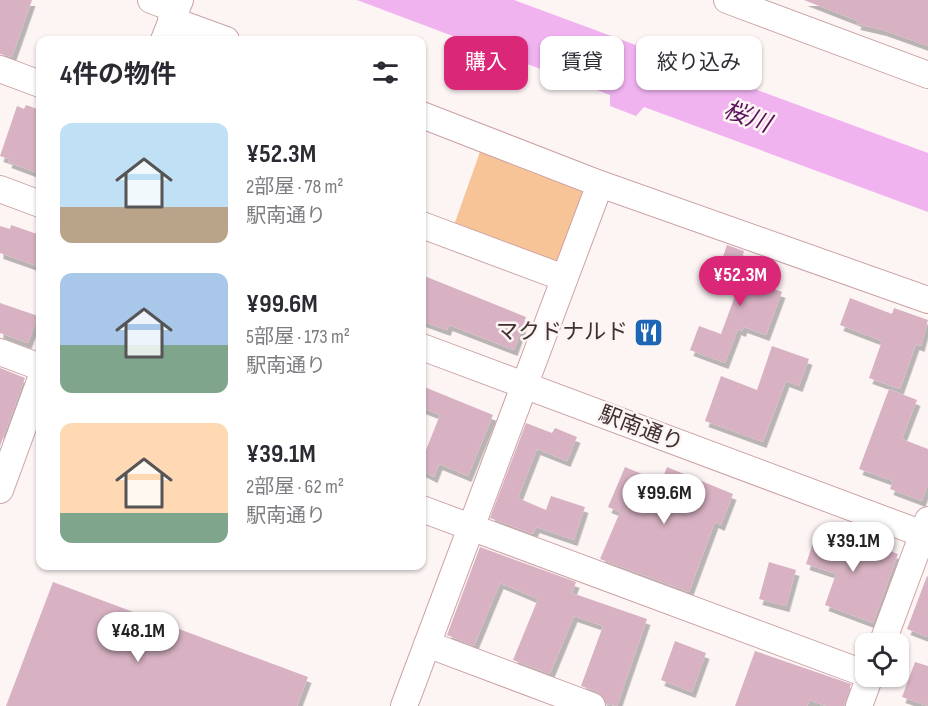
<!DOCTYPE html>
<html lang="ja">
<meta charset="utf-8">
<style>
:root{--surface:#fff;--page:#f7f7f7;--text:#2b2b33;--muted:#7c7c81;--accent:#db2777}
body{margin:0;font-family:"Sofia Sans Condensed","Noto Sans JP",sans-serif;background:var(--page);color:var(--text);height:100vh;display:flex;flex-direction:column;font-size:22px;white-space:nowrap}
*{box-sizing:border-box;margin:0}
p{font-size:20px;color:var(--muted)}
.icon{flex:none;width:33px;height:33px;fill:none;stroke:currentColor;stroke-width:2;stroke-linecap:round;stroke-linejoin:round}
.map{position:relative;flex:1;overflow:hidden}
.side{position:absolute;left:36px;top:36px;width:390px;height:534px;display:flex;flex-direction:column;background:var(--surface);border-radius:12px;box-shadow:0 2px 4px #0004}
.side>*{flex:none}
.hud{position:absolute;left:444px;top:36px;width:393px;height:54px;display:flex;gap:12px}
.buttons{position:absolute;left:855px;top:633px;display:grid;gap:12px}
.buttons a{display:grid;place-items:center;width:54px;height:54px;border-radius:12px;background:var(--surface);box-shadow:0 2px 4px #0004;font-size:30px}
.price{position:absolute;translate:-50% -51px;padding:0 14px;border-radius:21px;background:#fff;color:#222;font-size:20px;line-height:39px;filter:drop-shadow(0 2px 3px #0008)}
.price::after{content:'';position:absolute;left:50%;top:36px;width:18px;height:14px;margin-left:-9px;background:inherit;clip-path:polygon(0 0,100% 0,50% 100%)}
.price.current{background:var(--accent);color:#fff}
ul{padding:0;list-style:none}
li{display:flex;align-items:center;gap:18px;height:150px;padding:0 24px}
li span{display:grid;place-items:center;flex:none;width:168px;height:120px;border-radius:12px;color:#555}
li>.icon{margin-inline-start:auto}
span .icon{width:72px;height:72px;fill:#fffc;stroke-width:1}
li b{font-size:26px}
h2{display:flex;justify-content:space-between;align-items:center;height:72px;padding:0 24px;font-size:26px}
.pill{padding:0 21px;border-radius:12px;background:var(--surface);box-shadow:0 2px 4px #0004;font-size:21px;line-height:54px}
.pill.current{background:var(--accent);color:#fff}
.map>svg:first-child{display:block}
</style>
<div class="map">
<svg width="928" height="706" viewBox="0 0 928 706">
<defs>
<filter id="shadow"><feDropShadow dx="3.5" dy="6" stdDeviation="0" flood-color="#0004"/></filter>
</defs>
<rect width="100%" height="100%" fill="#fdf4f4"/>
<path fill="#f7c498" d="M 481,149 L 587,192 L 560,262 L 552,265 L 453,228 Z"/>
<path fill="#f0b3f0" d="M 357,0 L 514,0 L 928,153 L 928,212 L 644,107 L 636,116 L 610,106 L 610,95 Z"/>
<path fill="#d8b2c3" filter="url(#shadow)" d="M 0,0 L 32,0 L 12,57 L 0,54 Z
M 804,0 L 928,0 L 928,46 L 883,30 L 857,24 L 858,21 Z
M 26,105 L 40,110 L 40,174 L 8,162 L 9,159 L 0,156 L 17,106 L 24,109 Z
M 11,225 L 40,235 L 40,267 L 0,253 L 0,226 L 10,229 Z
M 727,245 L 744,251 L 742,258 L 766,267 L 760,284 L 782,292 L 766,335 L 744,327 L 742,331 L 738,329 L 725,363 L 690,350 L 699,326 L 721,334 L 742,277 L 719,268 Z
M 422,275 L 526,317 L 514,350 L 449,325 L 447,330 L 422,321 Z
M 850,298 L 892,314 L 894,308 L 928,320 L 921,346 L 916,344 L 900,389 L 869,378 L 882,341 L 840,325 Z
M 0,303 L 38,316 L 28,343 L 0,333 Z
M 772,346 L 809,359 L 799,386 L 786,381 L 763,442 L 705,421 L 721,376 L 757,390 Z
M 0,368 L 25,378 L 0,446 Z
M 422,386 L 493,415 L 468,476 L 439,464 L 434,477 L 422,471 L 422,460 L 440,415 L 422,408 Z
M 889,389 L 917,400 L 902,439 L 928,449 L 928,484 L 922,501 L 890,489 L 893,481 L 859,469 Z
M 526,423 L 552,433 L 555,428 L 577,437 L 567,461 L 537,449 L 518,498 L 546,510 L 551,496 L 585,507 L 574,540 L 536,527 L 533,534 L 490,518 Z
M 625,467 L 661,482 L 667,467 L 733,494 L 721,525 L 715,522 L 689,592 L 600,559 L 620,512 L 608,507 Z
M 818,528 L 848,539 L 849,536 L 898,554 L 873,623 L 825,605 L 836,574 L 806,564 Z
M 480,547 L 576,582 L 572,593 L 647,619 L 617,706 L 607,704 L 598,692 L 581,686 L 603,626 L 574,616 L 550,674 L 513,660 L 538,599 L 500,583 L 474,646 L 447,635 Z
M 769,562 L 796,570 L 786,606 L 759,599 Z
M 927,576 L 928,577 L 928,637 L 907,629 Z
M 53,582 L 308,677 L 297,706 L 6,706 Z
M 675,641 L 706,653 L 692,692 L 661,680 Z
M 755,651 L 851,684 L 844,706 L 826,706 L 810,700 L 807,706 L 735,706 Z
M 915,662 L 928,666 L 928,706 L 902,697 Z"/>
<g fill="none" stroke-linecap="round" stroke-linejoin="round">
<defs>
<path id="minor" d="M 151,0 L 175,9
M 727,0 L 928,75
M 171,20 L 226,40
M 164,40 L 180,0
M 0,69 L 40,84
M 422,115 L 600,184 L 928,300
M 0,189 L 40,204
M 422,225 L 564,278
M 422,347 L 928,536
M 0,352 L 40,367
M 0,490 L 40,381
M 422,509 L 866,674
M 427,644 L 592,706
M 882,644 L 928,520
M 404,706 L 600,184
M 859,706 L 870,676"/>
</defs>
<use href="#minor" stroke="#cca3a5" stroke-width="28"/>
<use href="#minor" stroke="#fff" stroke-width="26"/>
</g>
<defs>
<symbol id="restaurant-square" viewBox="-11 -11 22 22"><rect x="-9" y="-9" width="18" height="18" rx="4" fill="#1d66b6" stroke="#fdf4f4"/><path d="M-5-6h1v4h1v-4h1v4h1v-4h1v5L-1.5 .5V6h-2V.5L-5-1ZM5-6V6H3V1.5H1.5Q1.5-4 5-6Z" fill="#fff"/></symbol>
</defs>
<g fill-rule="evenodd">
<use href="#restaurant-square" x="632" y="316" width="33" height="33"/>
</g>
<g text-anchor="middle" dominant-baseline="central" stroke-width="5" stroke-linejoin="round" paint-order="stroke">
<g font-size="22" fill="#403031" stroke="#fdf4f4" text-anchor="end">
<text x="628" y="332">マクドナルド</text>
</g>
<g font-size="22" fill="#403031" stroke="#fdf4f4">
<text transform="translate(641 429) rotate(21)">駅南通り</text>
</g>
<g font-size="24" font-style="italic" fill="#59125c" stroke="#fdf4f4">
<text transform="translate(747 117) rotate(20)">桜川</text>
</g>
</g>
</svg>
<div class="buttons">
<a><svg class="icon" aria-label="locate" viewBox="0 0 24 24"><circle cx="12" cy="12" r="6"/><path d="M12 2v4M12 18v4M2 12h4M18 12h4"/></svg></a>
</div>
<b class="price current" style="left:740px;top:307px">¥52.3M</b>
<b class="price" style="left:664px;top:525px">¥99.6M</b>
<b class="price" style="left:853px;top:573px">¥39.1M</b>
<b class="price" style="left:138px;top:663px">¥48.1M</b>
<div class="hud">
<a class="pill current">購入</a>
<a class="pill">賃貸</a>
<a class="pill">絞り込み</a>
</div>
<section class="side">
<h2>4件の物件<svg class="icon" aria-label="filters" viewBox="0 0 24 24"><path d="M4 7h16M4 17h16"/><circle cx="9" cy="7" r="2"/><circle cx="15" cy="17" r="2"/></svg></h2>
<ul>
<li><span style="background:linear-gradient(#bfe0f5 70%,#b9a48a 0)"><svg class="icon" aria-label="home" viewBox="0 0 24 24"><path d="M3 11l9-7 9 7M6 9v11h12V9"/></svg></span><div><b>¥52.3M</b><p>2部屋 · 78 m²</p><p>駅南通り</p></div></li>
<li><span style="background:linear-gradient(#a9c7e8 60%,#7fa58c 0)"><svg class="icon" aria-label="home" viewBox="0 0 24 24"><path d="M3 11l9-7 9 7M6 9v11h12V9"/></svg></span><div><b>¥99.6M</b><p>5部屋 · 173 m²</p><p>駅南通り</p></div></li>
<li><span style="background:linear-gradient(#ffd9b3 75%,#7fa58c 0)"><svg class="icon" aria-label="home" viewBox="0 0 24 24"><path d="M3 11l9-7 9 7M6 9v11h12V9"/></svg></span><div><b>¥39.1M</b><p>2部屋 · 62 m²</p><p>駅南通り</p></div></li>
</ul>
</section>
</div>
